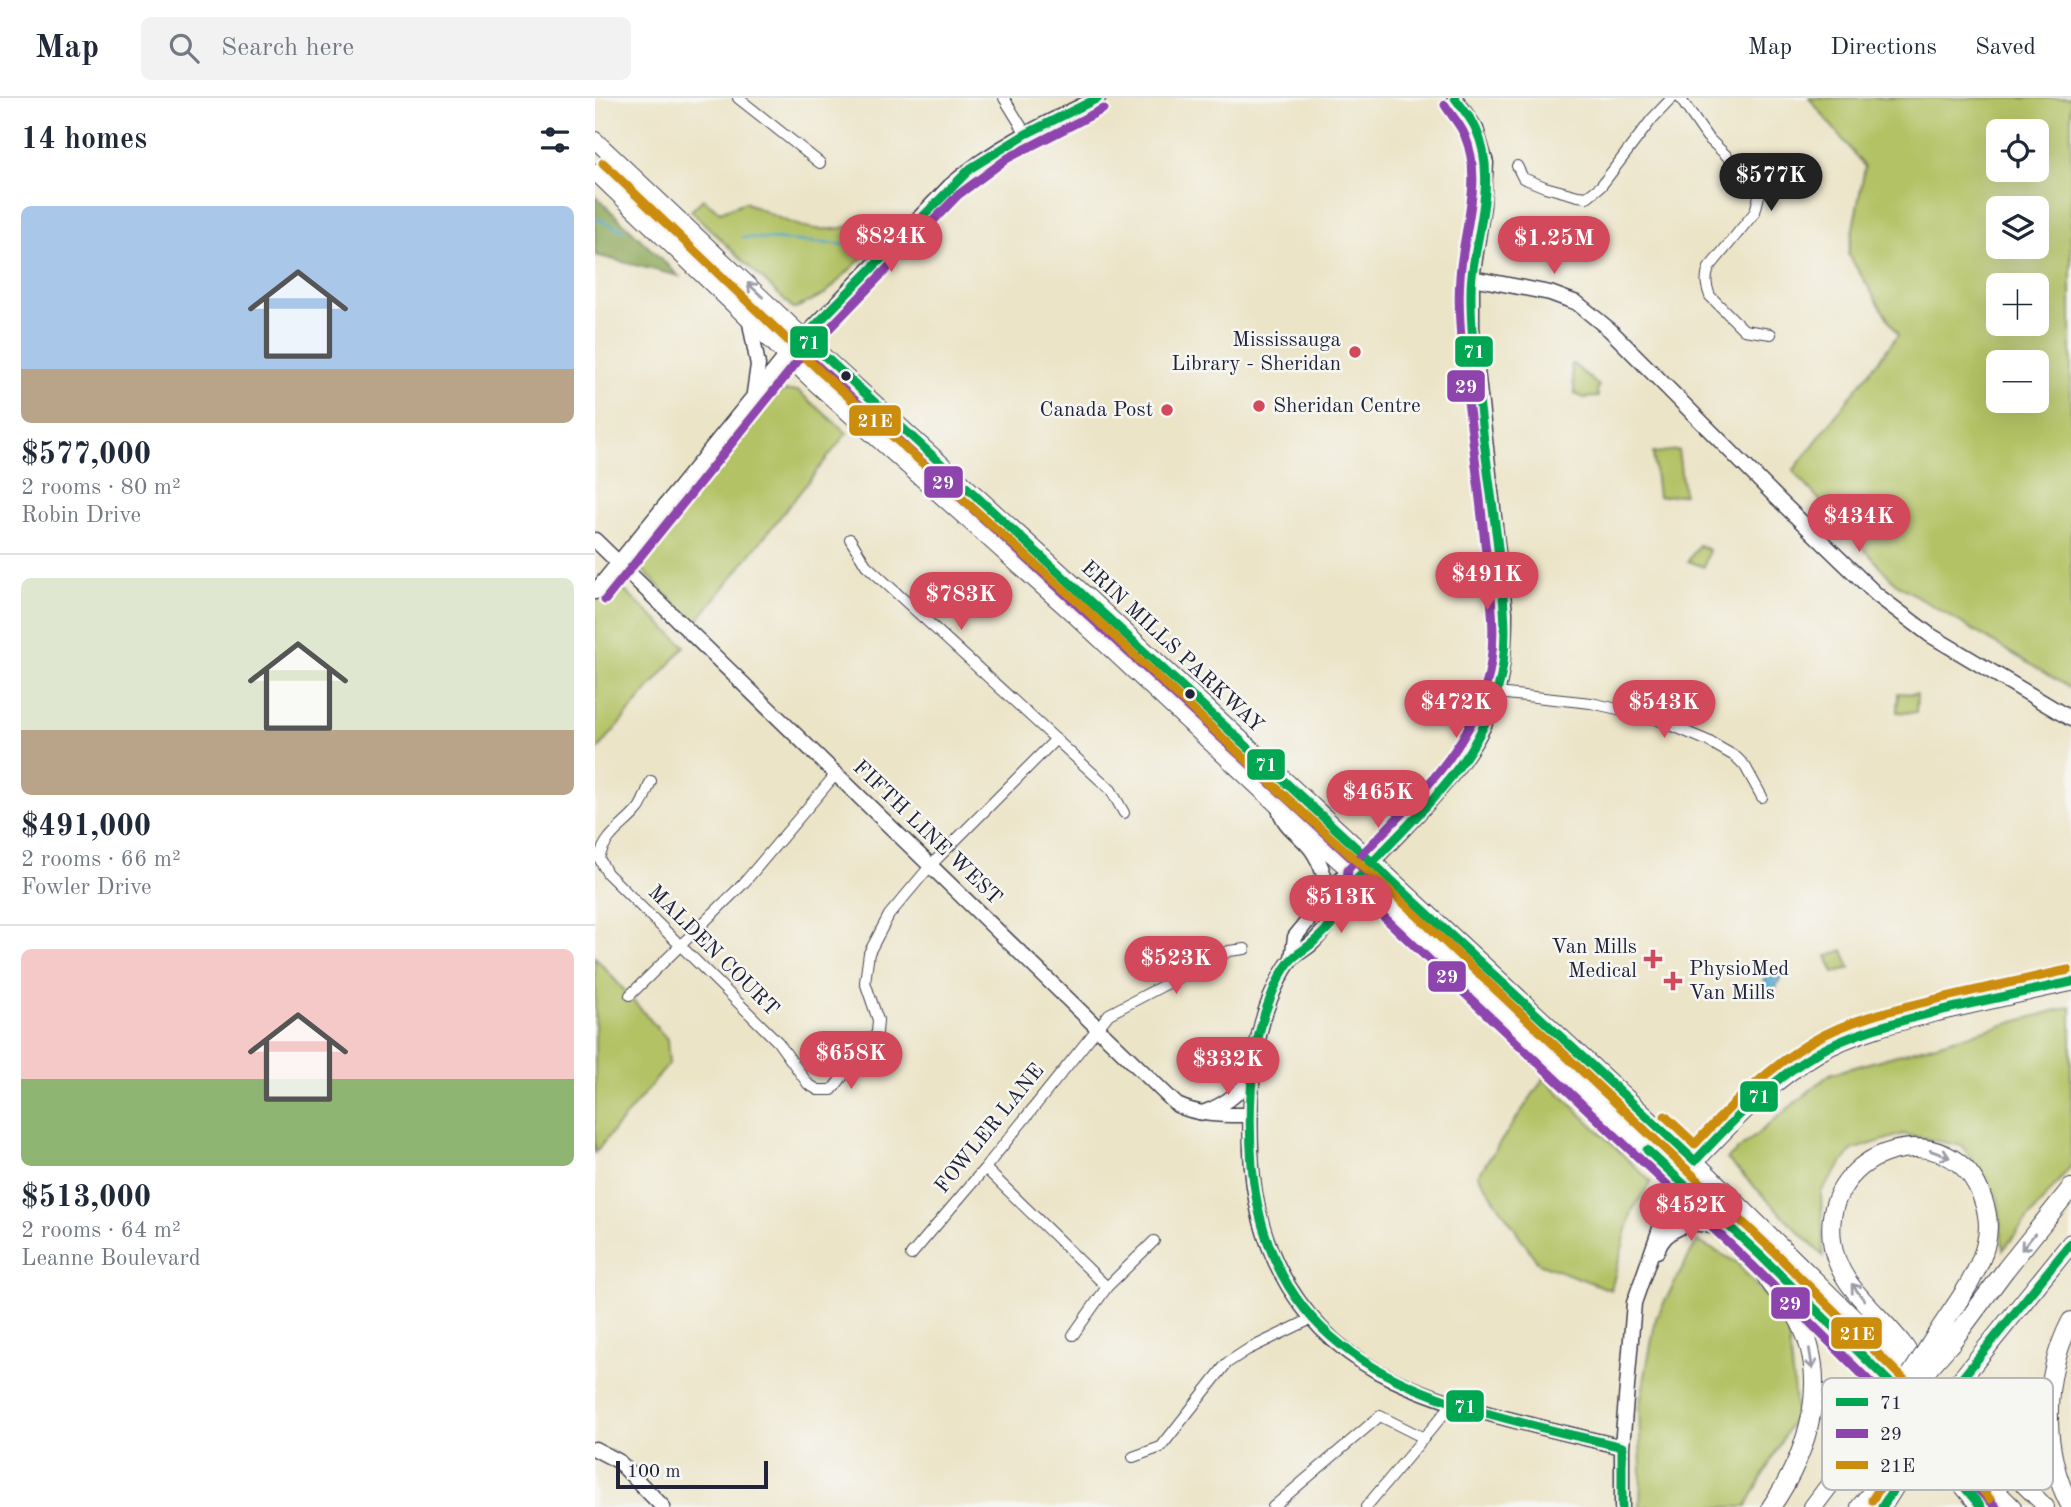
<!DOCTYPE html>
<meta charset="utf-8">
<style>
:root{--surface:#fff;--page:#f2f2f3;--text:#1f2937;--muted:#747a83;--line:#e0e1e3;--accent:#d1495b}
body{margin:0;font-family:"Old Standard TT",serif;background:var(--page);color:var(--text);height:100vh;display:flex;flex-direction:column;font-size:26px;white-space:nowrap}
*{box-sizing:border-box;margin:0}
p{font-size:23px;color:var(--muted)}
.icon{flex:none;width:38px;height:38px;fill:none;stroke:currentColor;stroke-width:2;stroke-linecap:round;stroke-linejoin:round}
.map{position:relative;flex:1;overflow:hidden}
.drawer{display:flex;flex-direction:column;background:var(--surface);width:595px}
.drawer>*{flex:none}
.tools{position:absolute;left:1391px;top:21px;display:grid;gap:14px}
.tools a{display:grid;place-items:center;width:63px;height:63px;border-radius:10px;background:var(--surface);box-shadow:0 7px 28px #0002;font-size:35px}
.scale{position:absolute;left:21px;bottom:18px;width:152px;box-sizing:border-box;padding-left:7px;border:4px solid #22223b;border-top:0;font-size:19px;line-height:24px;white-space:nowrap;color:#22223b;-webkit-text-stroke:5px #f6f6f2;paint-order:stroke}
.price{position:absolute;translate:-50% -60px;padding:0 16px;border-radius:24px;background:var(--accent);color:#fff;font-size:23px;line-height:46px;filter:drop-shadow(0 2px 4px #0008)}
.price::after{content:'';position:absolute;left:50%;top:42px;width:21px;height:16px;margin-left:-10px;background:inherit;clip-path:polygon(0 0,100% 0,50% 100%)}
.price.active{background:#222;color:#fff}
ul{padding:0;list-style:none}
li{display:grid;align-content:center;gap:14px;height:371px;padding:0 21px}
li+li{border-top:2px solid var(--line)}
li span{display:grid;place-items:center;height:217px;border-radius:10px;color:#555}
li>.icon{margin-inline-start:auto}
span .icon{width:126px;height:126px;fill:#fffc;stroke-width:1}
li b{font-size:30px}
h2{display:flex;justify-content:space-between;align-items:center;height:84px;padding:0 21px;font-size:30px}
header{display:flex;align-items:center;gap:42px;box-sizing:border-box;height:98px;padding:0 35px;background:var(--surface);border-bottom:2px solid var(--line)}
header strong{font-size:33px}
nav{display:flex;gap:38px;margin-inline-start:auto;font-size:24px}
.search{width:490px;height:63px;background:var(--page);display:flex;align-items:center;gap:18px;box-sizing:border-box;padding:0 24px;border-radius:10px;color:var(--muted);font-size:26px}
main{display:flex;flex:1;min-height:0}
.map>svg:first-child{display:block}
</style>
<header>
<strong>Map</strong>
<div class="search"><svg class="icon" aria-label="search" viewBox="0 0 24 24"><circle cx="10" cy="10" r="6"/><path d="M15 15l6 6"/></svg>Search here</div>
<nav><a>Map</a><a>Directions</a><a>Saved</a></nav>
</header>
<main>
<section class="drawer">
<h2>14 homes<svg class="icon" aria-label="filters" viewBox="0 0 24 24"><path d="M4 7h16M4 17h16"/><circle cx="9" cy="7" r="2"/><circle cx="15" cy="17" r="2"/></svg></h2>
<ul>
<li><span style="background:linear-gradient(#a9c7e8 75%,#b9a48a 0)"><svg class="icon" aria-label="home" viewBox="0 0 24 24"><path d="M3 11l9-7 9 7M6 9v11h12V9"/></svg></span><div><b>$577,000</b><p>2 rooms · 80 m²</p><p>Robin Drive</p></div></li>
<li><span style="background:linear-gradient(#dfe7d0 70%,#b9a48a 0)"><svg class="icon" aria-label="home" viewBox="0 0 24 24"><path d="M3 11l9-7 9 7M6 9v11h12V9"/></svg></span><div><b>$491,000</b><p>2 rooms · 66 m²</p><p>Fowler Drive</p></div></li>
<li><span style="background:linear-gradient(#f6c9c9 60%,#8fb573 0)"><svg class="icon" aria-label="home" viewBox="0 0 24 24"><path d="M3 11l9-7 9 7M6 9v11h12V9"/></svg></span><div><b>$513,000</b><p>2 rooms · 64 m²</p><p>Leanne Boulevard</p></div></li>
</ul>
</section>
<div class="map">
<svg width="1476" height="1409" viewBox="0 0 1476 1409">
<rect width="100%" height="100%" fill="#f6f6f2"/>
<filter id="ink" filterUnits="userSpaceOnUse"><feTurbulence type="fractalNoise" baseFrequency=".0143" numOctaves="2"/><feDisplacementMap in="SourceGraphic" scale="14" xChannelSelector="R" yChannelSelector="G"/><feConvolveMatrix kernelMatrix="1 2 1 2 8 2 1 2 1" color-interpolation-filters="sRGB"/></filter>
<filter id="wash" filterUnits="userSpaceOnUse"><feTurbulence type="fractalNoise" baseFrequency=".00686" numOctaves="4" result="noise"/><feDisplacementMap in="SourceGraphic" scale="28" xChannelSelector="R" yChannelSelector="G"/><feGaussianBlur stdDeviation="1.57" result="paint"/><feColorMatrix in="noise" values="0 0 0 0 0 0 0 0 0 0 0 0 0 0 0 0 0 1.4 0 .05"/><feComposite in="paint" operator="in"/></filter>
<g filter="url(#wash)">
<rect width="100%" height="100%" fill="#ece4c7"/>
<path fill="#b3c265" stroke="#6a7250" stroke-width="2" fill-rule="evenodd" d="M 1214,0 L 1476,0 L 1476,591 L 1300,485 L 1198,373 L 1303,237 L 1253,156 L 1270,69 ZM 1404,33 L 1442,33 L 1442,72 L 1404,72 ZM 1404,110 L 1442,110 L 1442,149 L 1404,149 ZM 1404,187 L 1442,187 L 1442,226 L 1404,226 ZM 1404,264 L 1442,264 L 1442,303 L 1404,303 Z
M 108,101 L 125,114 L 150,104 C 187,122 217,140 258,127 L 282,145 L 230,196 L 199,211 L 96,113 Z
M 978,266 L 1004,288 L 1002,292 L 1003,299 L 989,300 L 980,296 L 976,267 Z
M 188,293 L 203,293 L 252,335 L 100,526 L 36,460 L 38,452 L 163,308 Z
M 1083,352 L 1089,396 L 1063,399 L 1058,355 Z
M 1104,447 L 1114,452 L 1109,469 L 1093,463 Z
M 22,486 L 90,548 L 0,655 L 0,499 L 9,488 Z
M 1303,595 L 1322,596 L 1321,615 L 1302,614 Z
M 1248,852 L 1255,870 L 1239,875 L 1232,858 Z
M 0,859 L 72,941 L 74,966 L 0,1055 Z
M 1476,908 L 1476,1068 L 1408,1152 L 1403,1100 L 1367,1048 L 1308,1036 L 1257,1052 L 1226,1094 L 1228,1158 L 1132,1061 L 1235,976 Z
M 949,980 L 1056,1084 L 1037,1113 L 1016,1192 L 943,1165 L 883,1077 Z
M 1102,1143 L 1141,1164 L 1192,1223 L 1201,1316 L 1151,1409 L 1045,1409 L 1046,1373 L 1044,1310 L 1061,1220 Z"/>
<path fill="#8ea85a" stroke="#58654a" stroke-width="2" d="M 0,98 L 84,178 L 0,157 Z"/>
<path fill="#4ba6c9" stroke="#366482" stroke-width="2" d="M 1175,871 L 1187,876 L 1177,899 L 1165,893 Z"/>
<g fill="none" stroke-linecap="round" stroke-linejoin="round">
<path stroke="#4ba6c9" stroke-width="2.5" d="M 0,120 L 30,133
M 147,139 L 267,148"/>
</g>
</g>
<g filter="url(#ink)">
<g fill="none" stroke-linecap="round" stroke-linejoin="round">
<defs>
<path id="street" d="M 143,0 L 225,65
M 409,0 L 431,36
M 1085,0 L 1112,39 L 1160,85 L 1165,94 L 1160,114 L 1114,170 C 1110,181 1111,187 1115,198 L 1149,232 L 1176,236
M 922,68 L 928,80 L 950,89 L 983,98 L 992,99 L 1006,88 L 1057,21 L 1077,0
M 255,441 L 271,467 L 516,692 L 529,715
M 902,595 L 996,605 L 1054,618 L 1113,643 L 1141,659 L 1150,668 L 1167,699
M 56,683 C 52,692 49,703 44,710 C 29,729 12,734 4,760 L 12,775 L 183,944 L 213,986 L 223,992 L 237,992 L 282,935 L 283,922 L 270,884 L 274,855 L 294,817 L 336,767 L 461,641
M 35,897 L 148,786 L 241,676
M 390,1070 L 512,1189
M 316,1157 L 390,1070 L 514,916 L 634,853 L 650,851
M 478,1237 L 512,1189 L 559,1143
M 538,1359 L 566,1349 L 632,1265 L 652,1252 L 716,1221
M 678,1409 L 785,1318 L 829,1340
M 771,1409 L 858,1305"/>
<path id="secondary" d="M 877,180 L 955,195 L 982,205 L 1015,232 L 1187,405 L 1282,497 L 1335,537 L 1476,621
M 154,220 L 163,267 L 159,295
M 0,442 L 582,1007 C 605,1018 629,1017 655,1017
M 0,494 L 193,256 L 355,88 C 398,50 451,25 503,0
M 683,708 C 689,728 699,732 712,746 C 724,759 731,779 733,797
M 763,779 C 812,726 881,666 902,595 C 909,568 910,542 910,514 L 877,229 L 877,180 L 888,108 L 891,65 L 881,31 L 860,0
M 763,779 C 762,783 763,786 762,790 C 759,799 723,840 715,847 C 710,851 703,855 698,860 C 688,870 681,888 675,901 C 657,946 654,1005 656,1053 C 659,1154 706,1237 799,1282 C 867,1314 953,1330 1027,1349
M 697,861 L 700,839 L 747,779 L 763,779
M 610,1014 C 632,1006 645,994 659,976
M 1062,1153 C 1070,1131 1096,1120 1118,1129 C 1127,1132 1133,1141 1140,1146 C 1146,1151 1154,1153 1161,1156
M 0,1351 L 23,1363 L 68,1409
M 1027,1409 L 1027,1349 L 1039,1205 L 1076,1099 L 1085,1082 L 1100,1063"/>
<path id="primary" d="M 0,42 L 238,267 L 493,499 L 1100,1063 L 1451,1409
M 0,74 L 220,285 L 478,516 L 683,708 L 782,797 L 1166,1158 L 1418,1409"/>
<path id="highway" d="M 1100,1063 C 1138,1023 1176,982 1224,954 C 1261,933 1305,923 1346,913 C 1389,903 1433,893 1476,884
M 1166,1158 C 1167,1163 1167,1169 1169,1174 C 1175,1188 1192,1204 1201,1217 C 1237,1279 1214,1354 1176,1409
M 1356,1245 L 1411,1171 L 1476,1090
M 1325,1279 C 1310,1227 1243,1200 1237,1143 C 1225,1049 1359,1011 1388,1102 C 1394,1118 1395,1132 1390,1149 C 1381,1182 1359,1208 1341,1237
M 1351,1300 L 1476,1145
M 1329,1318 L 1332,1344 L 1386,1409
M 1218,1409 L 1273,1336 L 1305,1303
M 1265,1409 L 1303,1362
M 1287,1409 L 1312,1369
M 1476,1409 C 1446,1353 1447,1279 1476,1223"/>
</defs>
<use href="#street" stroke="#403f50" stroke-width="12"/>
<use href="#secondary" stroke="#403f50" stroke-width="17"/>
<use href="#primary" stroke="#403f50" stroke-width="18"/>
<use href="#highway" stroke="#403f50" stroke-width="20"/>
<use href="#street" stroke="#fff" stroke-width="10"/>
<use href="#secondary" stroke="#fff" stroke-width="14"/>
<use href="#primary" stroke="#fff" stroke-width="16"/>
<use href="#highway" stroke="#fff" stroke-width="18"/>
<defs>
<path id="highway-bridge" d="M 1313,1281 L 1341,1237
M 1305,1303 L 1356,1245
M 1312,1369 L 1342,1325 L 1351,1300"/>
</defs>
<use href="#highway-bridge" stroke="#403f50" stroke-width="20" stroke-linecap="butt"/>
<use href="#highway-bridge" stroke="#fff" stroke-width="18"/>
<defs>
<path id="bus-1" d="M 503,0 L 431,36 L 376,70 L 209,239 L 1100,1063 C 1138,1023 1176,981 1224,954 C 1260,934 1301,924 1340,914 C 1385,903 1431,894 1476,884
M 763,779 C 761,803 734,831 715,847 C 709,852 701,856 695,863 C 686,874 680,888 675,901 C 654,952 653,1013 657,1068 C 676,1282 856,1307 1027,1349 L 1027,1409
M 763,779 C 815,724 880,669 902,594 C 917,544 907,491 902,441 C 893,371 882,301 877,230 C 876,213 875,194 877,177 C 883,131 902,76 881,31 C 876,20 867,10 860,0
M 1052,1052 L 1166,1158 L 1329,1318 L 1332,1344 L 1386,1409
M 1287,1409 L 1342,1325 L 1351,1300 L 1476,1145"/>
<path id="bus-2" d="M 850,7 C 856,17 866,27 870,38 C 889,83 868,133 865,179 C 862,218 868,257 872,296 C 879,348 885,401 891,454 C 896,499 904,547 890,591 C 868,664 803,717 753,771 L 752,784 L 1157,1167 L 1401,1409
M 201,248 L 791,792
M 10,502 L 202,264 L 363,97 L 413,60 L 508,11"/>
<path id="bus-3" d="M 8,65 L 228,276 L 486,507 L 691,699 L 814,810 L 1174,1149 L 1338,1310 L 1344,1339 L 1395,1401
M 1070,1018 L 1100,1046 C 1135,1008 1172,971 1216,944 C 1253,922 1296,912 1338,902 C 1383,891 1428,882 1473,872
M 1277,1402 L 1334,1313"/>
</defs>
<use href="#bus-1" stroke="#f6f6f2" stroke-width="14"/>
<use href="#bus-2" stroke="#f6f6f2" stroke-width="14"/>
<use href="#bus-3" stroke="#f6f6f2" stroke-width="14"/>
<use href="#bus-1" stroke="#00a651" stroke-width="9"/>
<use href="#bus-2" stroke="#8e44ad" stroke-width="9"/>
<use href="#bus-3" stroke="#cc8c0c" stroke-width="9"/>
</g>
<defs><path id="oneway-shaft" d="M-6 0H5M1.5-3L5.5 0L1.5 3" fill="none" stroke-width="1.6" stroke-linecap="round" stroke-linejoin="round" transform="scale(1.75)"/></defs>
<g stroke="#9c9ca7">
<use href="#oneway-shaft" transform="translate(160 192) rotate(-137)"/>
<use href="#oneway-shaft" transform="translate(1345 1056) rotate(20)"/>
<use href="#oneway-shaft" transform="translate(1433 1144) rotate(129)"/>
<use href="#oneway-shaft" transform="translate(1263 1194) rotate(-128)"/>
<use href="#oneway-shaft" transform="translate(1216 1261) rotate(81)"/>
</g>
</g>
<g fill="#d1495b" stroke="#f6f6f2" stroke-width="2.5">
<circle cx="760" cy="254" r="7"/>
<circle cx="664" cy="308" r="7"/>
<circle cx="572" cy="312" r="7"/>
<path d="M1054.5 850.5h7v7h7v7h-7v7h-7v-7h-7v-7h7z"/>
<path d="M1074.5 872.5h7v7h7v7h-7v7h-7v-7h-7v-7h7z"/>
</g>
<g fill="#22223b" stroke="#f6f6f2" stroke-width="2.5">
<circle cx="251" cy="278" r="6"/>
<circle cx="595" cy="596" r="6"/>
</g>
<g text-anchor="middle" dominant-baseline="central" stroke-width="5" stroke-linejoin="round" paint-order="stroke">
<g font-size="21" fill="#22223b" stroke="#f6f6f2" text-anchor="end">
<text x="746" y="242">Mississauga<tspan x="746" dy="24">Library - Sheridan</tspan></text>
<text x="678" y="308" text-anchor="start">Sheridan Centre</text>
<text x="558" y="312">Canada Post</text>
<text x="1042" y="849">Van Mills<tspan x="1042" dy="24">Medical</tspan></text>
<text x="1094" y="871" text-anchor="start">PhysioMed<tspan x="1094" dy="24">Van Mills</tspan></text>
</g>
<g font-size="21" fill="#22223b" stroke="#f6f6f2">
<text transform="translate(577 549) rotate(43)">ERIN MILLS PARKWAY</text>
<text transform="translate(332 735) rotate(44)">FIFTH LINE WEST</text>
<text transform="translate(118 853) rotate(45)">MALDEN COURT</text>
<text transform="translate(395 1031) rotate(-51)">FOWLER LANE</text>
</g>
</g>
<rect x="1227" y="1280" width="231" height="112" rx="10" fill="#f6f6f2" stroke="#b6b6bb" stroke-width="2"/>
<rect x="1241" y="1300" width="32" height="8" fill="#00a651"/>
<rect x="1241" y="1331" width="32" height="9" fill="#8e44ad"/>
<rect x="1241" y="1363" width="32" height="8" fill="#cc8c0c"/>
<g font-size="19" fill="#22223b">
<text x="1285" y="1311">71</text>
<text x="1285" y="1342">29</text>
<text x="1285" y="1374">21E</text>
</g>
<g stroke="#f6f6f2" stroke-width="2.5">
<rect x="194" y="227" width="40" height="34" rx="7" fill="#00a651"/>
<rect x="859" y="237" width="40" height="33" rx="7" fill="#00a651"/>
<rect x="851" y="271" width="40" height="34" rx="7" fill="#8e44ad"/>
<rect x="253" y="306" width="54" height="33" rx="7" fill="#cc8c0c"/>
<rect x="328" y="367" width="41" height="34" rx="7" fill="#8e44ad"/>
<rect x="651" y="650" width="40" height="33" rx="7" fill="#00a651"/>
<rect x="832" y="862" width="40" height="33" rx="7" fill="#8e44ad"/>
<rect x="1144" y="982" width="40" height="33" rx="7" fill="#00a651"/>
<rect x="1175" y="1188" width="41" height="34" rx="7" fill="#8e44ad"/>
<rect x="1235" y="1218" width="53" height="34" rx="7" fill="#cc8c0c"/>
<rect x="850" y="1291" width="40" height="34" rx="7" fill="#00a651"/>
</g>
<g font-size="19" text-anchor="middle" font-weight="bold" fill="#fff">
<text x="214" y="251">71</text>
<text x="879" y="260">71</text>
<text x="871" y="295">29</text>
<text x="280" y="329">21E</text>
<text x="348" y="391">29</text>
<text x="671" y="673">71</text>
<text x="852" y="885">29</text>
<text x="1164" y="1005">71</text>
<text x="1195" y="1212">29</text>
<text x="1262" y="1242">21E</text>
<text x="870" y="1315">71</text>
</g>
</svg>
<div class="tools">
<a><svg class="icon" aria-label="locate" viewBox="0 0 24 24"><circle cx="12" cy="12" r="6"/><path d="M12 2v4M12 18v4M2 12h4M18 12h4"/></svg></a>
<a><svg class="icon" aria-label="layers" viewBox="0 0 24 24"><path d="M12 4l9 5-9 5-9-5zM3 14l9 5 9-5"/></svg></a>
<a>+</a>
<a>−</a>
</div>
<div class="scale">100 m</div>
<b class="price active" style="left:1176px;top:115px">$577K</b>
<b class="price" style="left:296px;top:176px">$824K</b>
<b class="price" style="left:959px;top:178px">$1.25M</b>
<b class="price" style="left:1264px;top:456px">$434K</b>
<b class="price" style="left:892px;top:514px">$491K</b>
<b class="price" style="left:366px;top:534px">$783K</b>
<b class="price" style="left:861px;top:642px">$472K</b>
<b class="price" style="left:1069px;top:642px">$543K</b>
<b class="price" style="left:783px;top:732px">$465K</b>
<b class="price" style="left:746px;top:837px">$513K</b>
<b class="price" style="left:581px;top:898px">$523K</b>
<b class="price" style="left:256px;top:993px">$658K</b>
<b class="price" style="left:633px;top:999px">$332K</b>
<b class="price" style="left:1096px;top:1145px">$452K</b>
</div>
</main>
